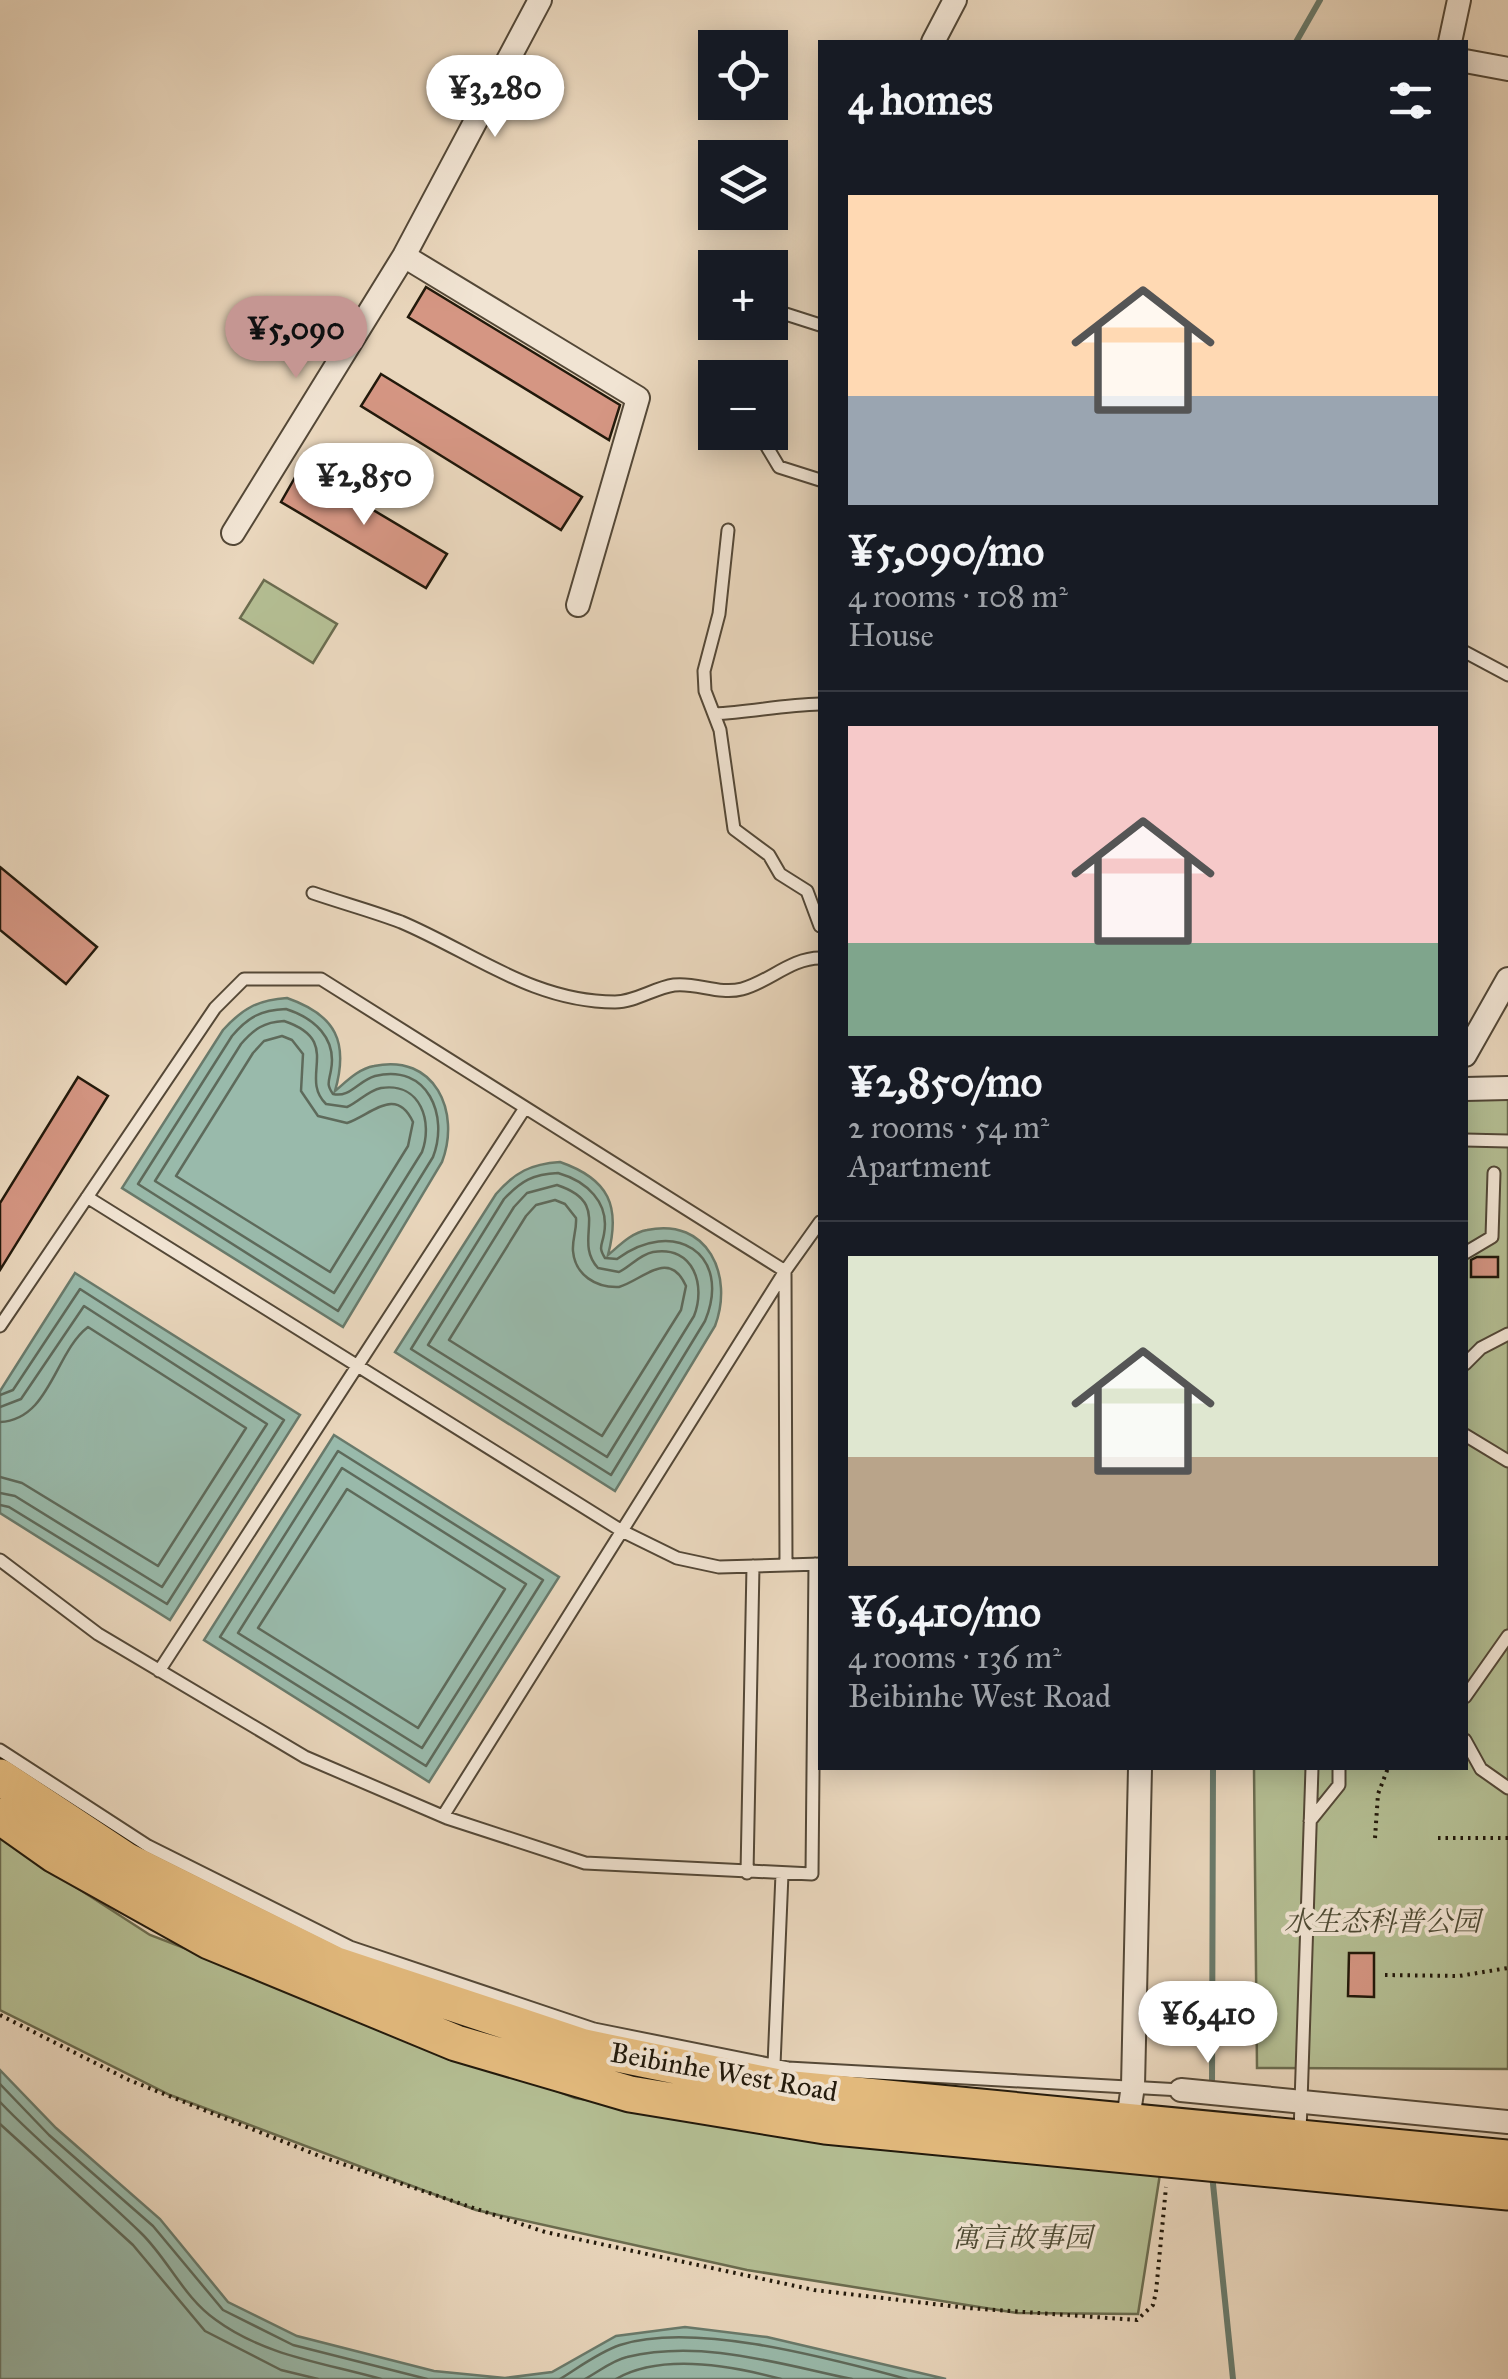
<!DOCTYPE html>
<meta charset="utf-8">
<style>
:root{--surface:#171b24;--page:#20242c;--text:#f1f3f6;--muted:#9ea1a6;--line:#363941;--accent:#c59692}
body{margin:0;font-family:"IM FELL Great Primer","Noto Serif SC",serif;background:var(--page);color:var(--text);height:100vh;display:flex;flex-direction:column;font-size:38px;white-space:nowrap}
*{box-sizing:border-box;margin:0}
p{font-size:32px;color:var(--muted)}
.icon{flex:none;width:55px;height:55px;fill:none;stroke:currentColor;stroke-width:2;stroke-linecap:round;stroke-linejoin:round}
.map{position:relative;flex:1;overflow:hidden}
.side{position:absolute;left:818px;top:40px;width:650px;height:1730px;display:flex;flex-direction:column;background:var(--surface);border-radius:0px;box-shadow:0 5px 25px #0003}
.side>*{flex:none}
.tools{position:absolute;left:698px;top:30px;display:grid;gap:20px}
.tools a{display:grid;place-items:center;width:90px;height:90px;border-radius:0px;background:var(--surface);box-shadow:0 5px 25px #0003;font-size:50px}
.price{position:absolute;translate:-50% -85px;padding:0 22px;border-radius:35px;background:#fff;color:#222;font-size:32px;line-height:65px;filter:drop-shadow(0 2px 5px #0008)}
.price::after{content:'';position:absolute;left:50%;top:60px;width:30px;height:22px;margin-left:-15px;background:inherit;clip-path:polygon(0 0,100% 0,50% 100%)}
.price.active{background:var(--accent);color:#111}
ul{padding:0;list-style:none}
li{display:grid;align-content:center;gap:20px;height:530px;padding:0 30px}
li+li{border-top:2px solid var(--line)}
li span{display:grid;place-items:center;height:310px;border-radius:0px;color:#555}
li>.icon{margin-inline-start:auto}
span .icon{width:180px;height:180px;fill:#fffc;stroke-width:1}
li b{font-size:42px}
h2{display:flex;justify-content:space-between;align-items:center;height:120px;padding:0 30px;font-size:42px}
.map>svg:first-child{display:block}
</style>
<div class="map">
<svg width="1508" height="2379" viewBox="0 0 1508 2379">
<rect width="100%" height="100%" fill="#e9d6bc"/>
<filter id="stains"><feTurbulence type="fractalNoise" baseFrequency=".002" numOctaves="4"/><feColorMatrix values="0 0 0 0 .2 0 0 0 0 .09 0 0 0 0 .02 0 0 0 .5 -.17"/></filter>
<radialGradient id="worn" r=".72"><stop offset=".6" stop-color="#630" stop-opacity="0"/><stop offset="1" stop-color="#630" stop-opacity=".3"/></radialGradient>
<path fill="#b4be93" stroke="#6b6c4f" stroke-width="2.5" d="M 264,580 L 337,624 L 313,663 L 240,618 Z
M 1508,1091 L 1508,2069 L 1257,2068 L 1254,1768 L 1465,1768 L 1465,1093 Z
M 0,1838 L 150,1935 L 575,2098 L 879,2147 L 1160,2174 L 1138,2314 L 1017,2313 L 747,2270 L 476,2210 L 170,2095 L 0,2010 Z"/>
<path fill="#99baab" stroke="#697a6b" stroke-width="2.5" d="M 287,998 C 336,1015 349,1042 335,1091 C 347,1081 358,1069 374,1066 C 435,1053 461,1112 442,1162 L 343,1327 L 122,1188 L 223,1030 C 243,1008 258,1000 287,998 Z
M 560,1162 C 609,1179 621,1206 608,1255 C 620,1245 631,1233 647,1230 C 708,1217 734,1276 715,1326 L 615,1491 L 395,1352 L 496,1194 C 515,1172 531,1164 560,1162 Z
M 75,1273 L 300,1415 L 170,1620 L 0,1513 L 0,1391 Z
M 334,1435 L 559,1577 L 429,1782 L 204,1640 Z
M 0,2070 L 56,2128 L 160,2219 L 228,2302 L 297,2336 L 434,2371 L 505,2378 L 552,2372 L 616,2336 L 685,2327 L 767,2337 L 946,2379 L 0,2379 Z"/>
<g fill="none" stroke-linecap="round" stroke-linejoin="round">
<path stroke="#5e6a5b" stroke-width="2.5" d="M 286,1009 C 314,1018 337,1038 331,1070 C 329,1082 326,1084 333,1094 C 350,1098 358,1081 375,1076 C 428,1063 449,1116 433,1157 L 338,1311 L 138,1184 L 232,1036 C 248,1017 261,1010 286,1009 Z
M 284,1021 C 344,1041 298,1077 326,1104 L 347,1107 C 359,1102 367,1091 381,1088 C 421,1082 433,1122 422,1152 L 334,1293 L 155,1181 L 241,1044 C 254,1029 264,1022 284,1021 Z
M 282,1036 L 292,1040 L 303,1054 L 301,1091 L 318,1116 L 347,1123 C 371,1115 396,1085 413,1122 L 408,1146 L 330,1272 L 176,1176 L 253,1053 L 264,1041 Z
M 558,1173 C 586,1181 610,1202 604,1234 C 602,1246 598,1247 605,1258 L 617,1259 C 673,1217 733,1253 705,1321 L 611,1475 L 411,1349 L 504,1199 C 521,1181 533,1174 558,1173 Z
M 557,1185 C 615,1204 571,1239 598,1268 L 619,1272 C 631,1266 639,1255 653,1252 C 694,1245 706,1286 694,1316 L 607,1457 L 428,1345 L 514,1207 L 527,1193 Z
M 555,1200 L 565,1204 L 576,1218 C 577,1230 572,1239 573,1251 C 575,1275 596,1288 619,1287 C 643,1280 669,1248 686,1286 L 681,1310 L 602,1436 L 449,1340 L 526,1216 L 536,1205 Z
M 0,1395 L 13,1390 L 80,1289 L 284,1420 L 167,1604 L 9,1507 L 0,1505
M 0,1407 L 21,1399 L 84,1306 L 267,1424 L 162,1587 L 15,1496 L 0,1493
M 0,1422 C 50,1420 55,1352 88,1327 L 246,1428 L 158,1566 L 22,1483 L 0,1477
M 338,1451 L 543,1580 L 426,1766 L 220,1637 Z
M 342,1468 L 526,1584 L 422,1748 L 238,1633 Z
M 347,1489 L 505,1589 L 418,1728 L 258,1628 Z
M 0,2084 L 49,2135 L 153,2226 L 223,2310 L 293,2345 L 427,2379
M 0,2102 C 45,2149 95,2188 141,2233 C 168,2259 184,2298 216,2320 C 265,2356 325,2363 381,2379
M 0,2124 L 133,2245 L 205,2331 L 281,2370 L 318,2379
M 560,2379 C 578,2368 599,2352 620,2345 C 695,2321 831,2359 907,2379
M 585,2379 C 598,2372 613,2360 627,2357 C 702,2339 779,2364 852,2379
M 616,2379 C 661,2353 733,2366 781,2379"/>
<path stroke="#697a6b" stroke-width="6" d="M 1296,42 L 1320,0
M 1212,2086 L 1213,1768
M 1212,2174 L 1233,2379"/>
</g>
<path fill="#d59683" stroke="#22190b" stroke-width="2.5" d="M 426,287 L 620,405 L 609,440 L 408,317 Z
M 381,374 L 582,497 L 561,530 L 361,406 Z
M 301,467 L 447,554 L 426,588 L 281,502 Z
M 0,867 L 97,947 L 66,984 L 0,930 Z
M 78,1077 L 108,1096 L 0,1270 L 0,1203 Z
M 1477,1257 L 1498,1257 L 1498,1277 L 1471,1277 L 1471,1260 Z
M 1349,1953 L 1374,1953 L 1374,1997 L 1348,1996 Z"/>
<g fill="none" stroke-linecap="round" stroke-linejoin="round">
<defs>
<path id="service" d="M 714,292 L 715,292
M 770,309 L 820,325
M 712,421 L 715,422
M 751,432 L 760,435 L 779,467 L 820,480
M 728,530 L 719,614 L 704,671 L 705,691 L 720,730 L 734,829 L 769,855 L 780,874 L 807,891 L 820,926
M 1465,652 L 1508,675
M 714,714 C 751,712 783,705 820,704
M 313,893 C 342,903 372,911 401,922 C 472,952 533,1002 615,1002 C 635,1002 654,988 674,985 C 696,982 719,995 742,989 C 769,982 791,958 820,958
M 1465,1140 L 1508,1141
M 87,1197 L 622,1531 L 677,1558 L 719,1567 L 820,1564
M 1465,1253 L 1492,1237 L 1494,1173
M 785,1271 L 786,1565
M 0,1326 L 215,1008 L 244,979 L 321,979 L 785,1271
M 1465,1364 L 1481,1348 L 1508,1334
M 1465,1435 L 1508,1461
M 0,1560 L 98,1634 L 305,1757 L 447,1818 L 585,1863 L 812,1874 L 815,1564
M 159,1671 L 525,1108
M 1465,1697 L 1508,1636
M 1465,1740 L 1481,1769 L 1508,1788
M 0,1750 L 148,1846 L 350,1947 L 594,2029 L 788,2068 L 1181,2090
M 443,1816 L 785,1271 L 820,1222
M 1310,1821 L 1339,1785 L 1339,1768
M 747,1873 L 753,1566
M 774,2065 L 782,1874
M 1300,2133 L 1312,1768"/>
<path id="minor" d="M 933,42 L 955,0
M 1450,42 L 1459,0
M 1465,61 L 1508,69
M 404,256 L 638,398 L 578,605
M 233,533 L 404,256 L 540,0
M 1465,1055 L 1508,979
M 1465,1089 L 1508,1088
M 1181,2090 L 1508,2122
M 1126,2132 L 1133,2086 L 1140,1768"/>
<path id="primary" d="M 0,1777 L 127,1861 L 334,1964 L 584,2047 L 783,2088 L 1508,2158
M 0,1816 L 55,1855 L 209,1941 L 456,2043 L 630,2094 L 825,2126 L 1508,2192"/>
</defs>
<use href="#service" stroke="#544837" stroke-width="15"/>
<use href="#minor" stroke="#544837" stroke-width="26"/>
<use href="#primary" stroke="#22190b" stroke-width="39"/>
<path stroke="#22190b" stroke-width="4" stroke-dasharray="2.5 5" stroke-linecap="butt" d="M 1375,1838 L 1378,1794 L 1388,1768
M 1438,1838 L 1508,1838
M 1385,1975 L 1459,1976 L 1508,1968
M 0,2015 L 129,2080 L 322,2157 L 545,2232 L 814,2290 L 968,2308 L 1137,2320 L 1153,2305 L 1156,2292 L 1166,2187"/>
<use href="#service" stroke="#f1e4d3" stroke-width="11"/>
<use href="#minor" stroke="#f1e4d3" stroke-width="22"/>
<use href="#primary" stroke="#e4bb7e" stroke-width="35"/>
</g>
<g text-anchor="middle" dominant-baseline="central" stroke-width="8" stroke-linejoin="round" paint-order="stroke">
<g font-size="28" font-style="italic" fill="#4e4b34" stroke="#f1e4d3">
<text x="1382" y="1921">水生态科普公园</text>
<text x="1022" y="2237">寓言故事园</text>
</g>
<g font-size="28" fill="#22190b" stroke="#f1e4d3">
<text transform="translate(724 2072) rotate(10)">Beibinhe West Road</text>
</g>
</g>
<rect width="100%" height="100%" filter="url(#stains)"/>
<rect width="100%" height="100%" fill="url(#worn)"/>
</svg>
<div class="tools">
<a><svg class="icon" aria-label="locate" viewBox="0 0 24 24"><circle cx="12" cy="12" r="6"/><path d="M12 2v4M12 18v4M2 12h4M18 12h4"/></svg></a>
<a><svg class="icon" aria-label="layers" viewBox="0 0 24 24"><path d="M12 4l9 5-9 5-9-5zM3 14l9 5 9-5"/></svg></a>
<a>+</a>
<a>−</a>
</div>
<b class="price" style="left:495px;top:140px">¥3,280</b>
<b class="price active" style="left:296px;top:381px">¥5,090</b>
<b class="price" style="left:364px;top:528px">¥2,850</b>
<b class="price" style="left:1208px;top:2066px">¥6,410</b>
<section class="side">
<h2>4 homes<svg class="icon" aria-label="filters" viewBox="0 0 24 24"><path d="M4 7h16M4 17h16"/><circle cx="9" cy="7" r="2"/><circle cx="15" cy="17" r="2"/></svg></h2>
<ul>
<li><span style="background:linear-gradient(#ffd9b3 65%,#9aa5b1 0)"><svg class="icon" aria-label="home" viewBox="0 0 24 24"><path d="M3 11l9-7 9 7M6 9v11h12V9"/></svg></span><div><b>¥5,090/mo</b><p>4 rooms · 108 m²</p><p>House</p></div></li>
<li><span style="background:linear-gradient(#f6c9c9 70%,#7fa58c 0)"><svg class="icon" aria-label="home" viewBox="0 0 24 24"><path d="M3 11l9-7 9 7M6 9v11h12V9"/></svg></span><div><b>¥2,850/mo</b><p>2 rooms · 54 m²</p><p>Apartment</p></div></li>
<li><span style="background:linear-gradient(#dfe7d0 65%,#b9a48a 0)"><svg class="icon" aria-label="home" viewBox="0 0 24 24"><path d="M3 11l9-7 9 7M6 9v11h12V9"/></svg></span><div><b>¥6,410/mo</b><p>4 rooms · 136 m²</p><p>Beibinhe West Road</p></div></li>
</ul>
</section>
</div>
